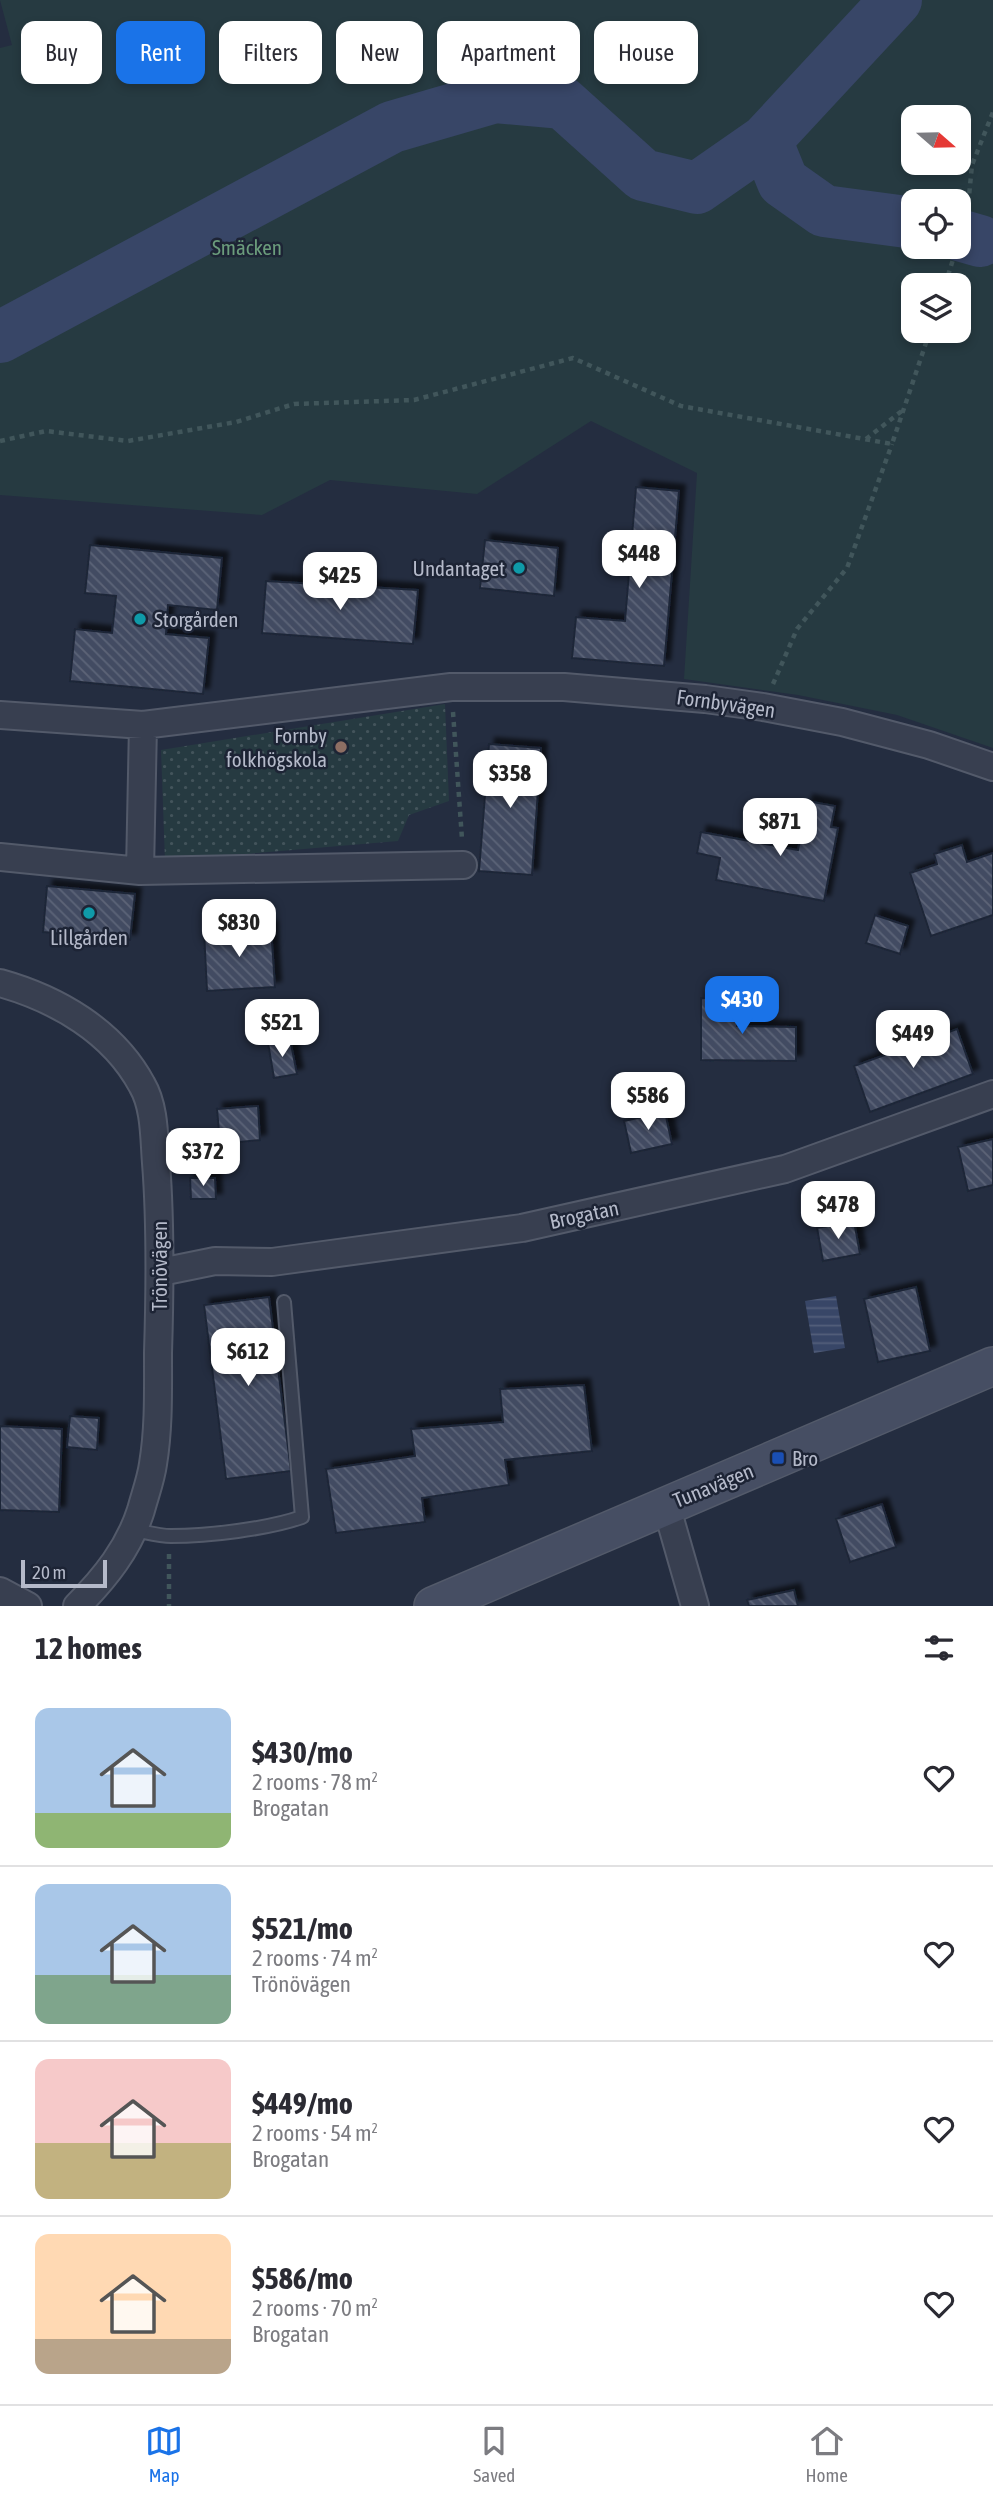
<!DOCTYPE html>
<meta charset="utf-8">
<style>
:root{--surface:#fff;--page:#f7f7f7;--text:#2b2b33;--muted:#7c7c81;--line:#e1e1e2;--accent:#1a73e8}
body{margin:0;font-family:"Asap Condensed",sans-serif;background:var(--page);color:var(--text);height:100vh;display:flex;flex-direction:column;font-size:26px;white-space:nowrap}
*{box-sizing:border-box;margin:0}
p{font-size:23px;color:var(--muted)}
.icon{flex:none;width:38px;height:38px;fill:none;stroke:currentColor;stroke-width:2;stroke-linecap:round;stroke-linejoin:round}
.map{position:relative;height:1606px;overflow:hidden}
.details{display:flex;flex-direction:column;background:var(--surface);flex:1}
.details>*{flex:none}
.banner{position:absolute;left:21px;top:21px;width:952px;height:63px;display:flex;gap:14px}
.needle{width:46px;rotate:110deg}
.buttons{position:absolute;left:901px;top:105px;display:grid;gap:14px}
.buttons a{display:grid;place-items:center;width:70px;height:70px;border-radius:14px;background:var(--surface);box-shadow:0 4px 10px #0003;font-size:35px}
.scale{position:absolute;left:21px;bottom:18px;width:86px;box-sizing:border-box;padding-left:7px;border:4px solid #b5baca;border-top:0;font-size:19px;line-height:24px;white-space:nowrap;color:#b5baca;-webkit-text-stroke:5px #1d2435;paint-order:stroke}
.price{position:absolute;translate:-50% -60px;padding:0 16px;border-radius:14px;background:#fff;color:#222;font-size:23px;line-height:46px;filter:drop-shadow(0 2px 4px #0008)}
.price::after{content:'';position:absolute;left:50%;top:42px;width:21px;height:16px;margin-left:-10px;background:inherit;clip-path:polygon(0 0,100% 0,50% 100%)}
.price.active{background:var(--accent);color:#fff}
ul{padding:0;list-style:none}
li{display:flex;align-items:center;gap:21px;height:175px;padding:0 35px}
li+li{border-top:2px solid var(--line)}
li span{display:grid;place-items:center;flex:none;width:196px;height:140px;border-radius:14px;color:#555}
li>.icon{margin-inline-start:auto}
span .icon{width:84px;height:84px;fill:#fffc;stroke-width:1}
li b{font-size:30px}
h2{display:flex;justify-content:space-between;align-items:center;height:84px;padding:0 35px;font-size:30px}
.tag{padding:0 24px;border-radius:14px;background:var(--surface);box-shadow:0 4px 10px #0003;font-size:24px;line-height:63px}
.tag.active{background:var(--accent);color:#fff}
.tabs{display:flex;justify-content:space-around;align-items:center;height:98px;border-top:2px solid var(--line);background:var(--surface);font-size:19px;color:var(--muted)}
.tabs a{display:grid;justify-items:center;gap:4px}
.tabs .active{color:var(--accent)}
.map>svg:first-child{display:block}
</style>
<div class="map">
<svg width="993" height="1606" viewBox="0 0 993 1606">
<defs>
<pattern id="grass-dots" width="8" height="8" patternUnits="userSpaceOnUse" patternTransform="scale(1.75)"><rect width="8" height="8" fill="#263a41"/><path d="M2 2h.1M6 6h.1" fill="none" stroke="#43545b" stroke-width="1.8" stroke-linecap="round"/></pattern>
<pattern id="water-rules" width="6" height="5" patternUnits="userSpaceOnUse" patternTransform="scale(1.75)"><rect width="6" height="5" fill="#384667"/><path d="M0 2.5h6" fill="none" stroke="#535f7b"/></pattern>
<pattern id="building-back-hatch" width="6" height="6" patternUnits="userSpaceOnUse" patternTransform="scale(1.75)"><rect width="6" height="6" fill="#434c62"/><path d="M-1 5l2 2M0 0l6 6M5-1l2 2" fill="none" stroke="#5c6477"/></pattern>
<filter id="shadow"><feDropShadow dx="6" dy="-6" stdDeviation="2" flood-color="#0009"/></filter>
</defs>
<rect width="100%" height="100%" fill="#242d40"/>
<path fill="url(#grass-dots)" d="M 445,704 L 449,801 L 409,815 L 398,841 L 165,861 L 161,750 Z"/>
<path fill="#263a41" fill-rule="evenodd" d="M 0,0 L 993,0 L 993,748 L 897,715 L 798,695 L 684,679 L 697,473 L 591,421 L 477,494 L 330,480 L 262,515 L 0,495 L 0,48 L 12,45 ZM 914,117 L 959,117 L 959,163 L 914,163 ZM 914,201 L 959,201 L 959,247 L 914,247 ZM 914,285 L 959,285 L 959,331 L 914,331 Z"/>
<path fill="url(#water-rules)" d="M 836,1296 L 845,1348 L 814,1353 L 805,1301 Z"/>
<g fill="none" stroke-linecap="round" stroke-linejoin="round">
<path stroke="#384667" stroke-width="52" d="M 766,140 L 783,182 L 824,211 L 914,223
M 959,235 L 980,241
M 0,337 L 392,127 L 495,97 L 563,103 L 643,175 L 697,188 L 766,140 L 896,0"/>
</g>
<path fill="url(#building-back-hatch)" stroke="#1f2637" stroke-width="2" filter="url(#shadow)" d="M 636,487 L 679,491 L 664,666 L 572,658 L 576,617 L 625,621 Z
M 485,540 L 558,548 L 554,596 L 480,588 Z
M 90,545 L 222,558 L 217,610 L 168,605 L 166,634 L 209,638 L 203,694 L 70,681 L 75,629 L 112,633 L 116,596 L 85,593 Z
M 266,581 L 418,590 L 413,644 L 262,633 Z
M 489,744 L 541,748 L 532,875 L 479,871 Z
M 807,801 L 835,806 L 831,827 L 838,828 L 824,901 L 716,880 L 720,858 L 697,853 L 701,832 L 798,850 Z
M 962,845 L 967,862 L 993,853 L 993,915 L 931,936 L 910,873 L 937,864 L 934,854 Z
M 47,886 L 135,894 L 130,940 L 43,932 Z
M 875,915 L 908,926 L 900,954 L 866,943 Z
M 271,927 L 275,987 L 207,991 L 204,931 Z
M 701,998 L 738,999 L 737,1026 L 796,1027 L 796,1061 L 701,1060 Z
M 957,1029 L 973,1074 L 870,1112 L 854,1066 Z
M 290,1039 L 297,1074 L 274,1078 L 268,1043 Z
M 258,1106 L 260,1140 L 220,1144 L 217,1109 Z
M 665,1112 L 672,1144 L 631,1153 L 624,1121 Z
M 993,1139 L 993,1185 L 968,1191 L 958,1147 Z
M 190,1178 L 215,1178 L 216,1199 L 191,1199 Z
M 854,1221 L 860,1254 L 823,1261 L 817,1228 Z
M 916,1287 L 930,1351 L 878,1362 L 864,1299 Z
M 269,1297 L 291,1471 L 226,1479 L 204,1305 Z
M 584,1385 L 592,1451 L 505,1460 L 509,1485 L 422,1498 L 425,1522 L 336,1533 L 326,1469 L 415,1456 L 411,1429 L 503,1422 L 500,1389 Z
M 70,1416 L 99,1418 L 97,1450 L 67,1447 Z
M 0,1426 L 62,1429 L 59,1512 L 0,1510 Z
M 882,1504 L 896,1547 L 850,1562 L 836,1519 Z
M 794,1590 L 798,1606 L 749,1606 L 747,1600 Z"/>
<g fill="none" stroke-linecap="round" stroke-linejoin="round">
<defs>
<path id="lane" d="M 133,1530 C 145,1532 159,1536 171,1536 C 208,1536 268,1529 302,1517 L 284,1302"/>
<path id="street" d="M 0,715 L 143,725 L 451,687 L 564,687 L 705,699 L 763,707 L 842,722 L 929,745 L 993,767
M 0,857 L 140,871 L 463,865
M 140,871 L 143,725
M 0,983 C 57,999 113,1031 142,1085 C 155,1107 154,1138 156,1163 C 161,1226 160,1289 158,1353 C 158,1390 159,1428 153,1464 C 151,1479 145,1495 141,1510 C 129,1548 105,1578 77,1606
M 161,1272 L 215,1261 L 272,1262 L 522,1228 L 785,1169 L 993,1094
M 666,1505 L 695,1606
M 0,1591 L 28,1606"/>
<path id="secondary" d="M 433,1606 L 993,1366"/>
</defs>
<use href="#lane" stroke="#535a6a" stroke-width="16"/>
<use href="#street" stroke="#535a6a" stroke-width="30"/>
<use href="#secondary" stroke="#535a6a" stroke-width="40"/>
<path stroke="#41565b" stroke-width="4.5" stroke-dasharray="5 5" stroke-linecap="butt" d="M 959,242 L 967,217 L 972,165 L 993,112
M 945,285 L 957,247
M 866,439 L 903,410
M 0,441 L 46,431 L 128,441 L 236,422 L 294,404 L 414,400 L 573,358 L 681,406 L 892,444 L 930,331
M 773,684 L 797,629 L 847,568 L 892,444
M 453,712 L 462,839
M 169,1554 L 169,1606"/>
<use href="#lane" stroke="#383f50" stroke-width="12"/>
<use href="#street" stroke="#383f50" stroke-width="26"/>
<use href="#secondary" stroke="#464e63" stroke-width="37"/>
</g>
<g fill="#0f9aa8" stroke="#1d2435" stroke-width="2.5">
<circle cx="519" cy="568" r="7"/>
<circle cx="140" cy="619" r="7"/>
<circle cx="89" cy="913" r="7"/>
</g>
<circle fill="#8d6e63" stroke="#1d2435" stroke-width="2.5" cx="341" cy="747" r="7"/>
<rect fill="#1a4fb4" stroke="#1d2435" stroke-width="2.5" x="771" y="1451" width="14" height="14" rx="3.5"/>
<g text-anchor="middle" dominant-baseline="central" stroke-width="5" stroke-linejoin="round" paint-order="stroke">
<g font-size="21" fill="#6b9c7c" stroke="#1d2435">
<text x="247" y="247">Smäcken</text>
</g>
<g font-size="21" fill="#b5baca" stroke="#1d2435" text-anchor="end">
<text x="505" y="568">Undantaget</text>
<text x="154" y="619" text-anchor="start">Storgården</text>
<text x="327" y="735">Fornby<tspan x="327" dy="24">folkhögskola</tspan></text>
<text x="89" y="937" text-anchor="middle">Lillgården</text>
<text x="792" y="1458" text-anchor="start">Bro</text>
</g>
<g font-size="21" fill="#b5baca" stroke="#1d2435">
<text transform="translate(726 703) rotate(8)">Fornbyvägen</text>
<text transform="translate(584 1214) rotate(-12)">Brogatan</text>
<text transform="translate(159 1266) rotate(-90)">Trönövägen</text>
<text transform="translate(713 1485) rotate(-22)">Tunavägen</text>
</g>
</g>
</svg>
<div class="buttons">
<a><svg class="needle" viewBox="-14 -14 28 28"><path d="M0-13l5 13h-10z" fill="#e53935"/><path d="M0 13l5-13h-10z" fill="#7c7c81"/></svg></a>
<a><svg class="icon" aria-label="locate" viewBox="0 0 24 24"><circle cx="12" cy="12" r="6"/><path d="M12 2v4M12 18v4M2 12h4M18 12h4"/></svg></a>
<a><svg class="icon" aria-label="layers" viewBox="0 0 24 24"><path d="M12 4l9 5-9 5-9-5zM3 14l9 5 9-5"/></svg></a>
</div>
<div class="scale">20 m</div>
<b class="price" style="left:639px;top:590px">$448</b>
<b class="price" style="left:340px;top:612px">$425</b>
<b class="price" style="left:510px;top:810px">$358</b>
<b class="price" style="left:780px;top:858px">$871</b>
<b class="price" style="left:239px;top:959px">$830</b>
<b class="price active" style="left:742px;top:1036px">$430</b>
<b class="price" style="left:282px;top:1059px">$521</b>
<b class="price" style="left:913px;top:1070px">$449</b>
<b class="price" style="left:648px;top:1132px">$586</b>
<b class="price" style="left:203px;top:1188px">$372</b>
<b class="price" style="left:838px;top:1241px">$478</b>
<b class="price" style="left:248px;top:1388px">$612</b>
<div class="banner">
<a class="tag">Buy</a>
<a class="tag active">Rent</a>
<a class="tag">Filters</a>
<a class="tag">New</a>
<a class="tag">Apartment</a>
<a class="tag">House</a>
</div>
</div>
<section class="details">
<h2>12 homes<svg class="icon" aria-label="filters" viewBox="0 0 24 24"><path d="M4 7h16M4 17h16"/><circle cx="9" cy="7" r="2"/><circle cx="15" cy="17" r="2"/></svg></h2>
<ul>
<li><span style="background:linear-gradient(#a9c7e8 75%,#8fb573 0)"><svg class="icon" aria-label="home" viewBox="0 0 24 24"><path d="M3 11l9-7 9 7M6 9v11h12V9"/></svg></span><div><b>$430/mo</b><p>2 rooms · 78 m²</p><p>Brogatan</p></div><svg class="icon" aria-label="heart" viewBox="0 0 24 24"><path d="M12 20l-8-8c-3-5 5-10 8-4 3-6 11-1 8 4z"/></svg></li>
<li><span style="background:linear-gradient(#a9c7e8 65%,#7fa58c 0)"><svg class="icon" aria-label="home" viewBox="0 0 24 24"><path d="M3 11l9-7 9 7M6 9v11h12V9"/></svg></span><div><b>$521/mo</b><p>2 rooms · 74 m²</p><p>Trönövägen</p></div><svg class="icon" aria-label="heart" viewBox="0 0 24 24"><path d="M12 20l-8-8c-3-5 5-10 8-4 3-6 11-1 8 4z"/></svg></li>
<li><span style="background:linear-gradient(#f6c9c9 60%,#c2b280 0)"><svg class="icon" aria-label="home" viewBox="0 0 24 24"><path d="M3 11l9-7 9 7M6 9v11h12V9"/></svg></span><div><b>$449/mo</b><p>2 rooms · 54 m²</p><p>Brogatan</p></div><svg class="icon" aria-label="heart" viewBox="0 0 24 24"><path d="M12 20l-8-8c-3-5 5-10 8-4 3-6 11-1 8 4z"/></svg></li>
<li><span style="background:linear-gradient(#ffd9b3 75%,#b9a48a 0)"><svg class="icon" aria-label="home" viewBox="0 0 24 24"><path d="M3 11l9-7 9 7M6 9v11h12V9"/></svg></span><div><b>$586/mo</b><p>2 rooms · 70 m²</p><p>Brogatan</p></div><svg class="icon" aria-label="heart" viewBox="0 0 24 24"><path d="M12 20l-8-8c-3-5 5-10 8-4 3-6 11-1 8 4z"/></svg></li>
</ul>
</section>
<nav class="tabs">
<a class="active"><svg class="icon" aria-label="map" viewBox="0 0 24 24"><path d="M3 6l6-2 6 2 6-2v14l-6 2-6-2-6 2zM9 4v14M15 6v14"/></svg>Map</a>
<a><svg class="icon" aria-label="saved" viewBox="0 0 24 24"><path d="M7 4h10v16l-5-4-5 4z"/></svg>Saved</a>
<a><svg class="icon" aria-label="home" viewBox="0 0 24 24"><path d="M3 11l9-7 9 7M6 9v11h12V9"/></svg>Home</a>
</nav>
